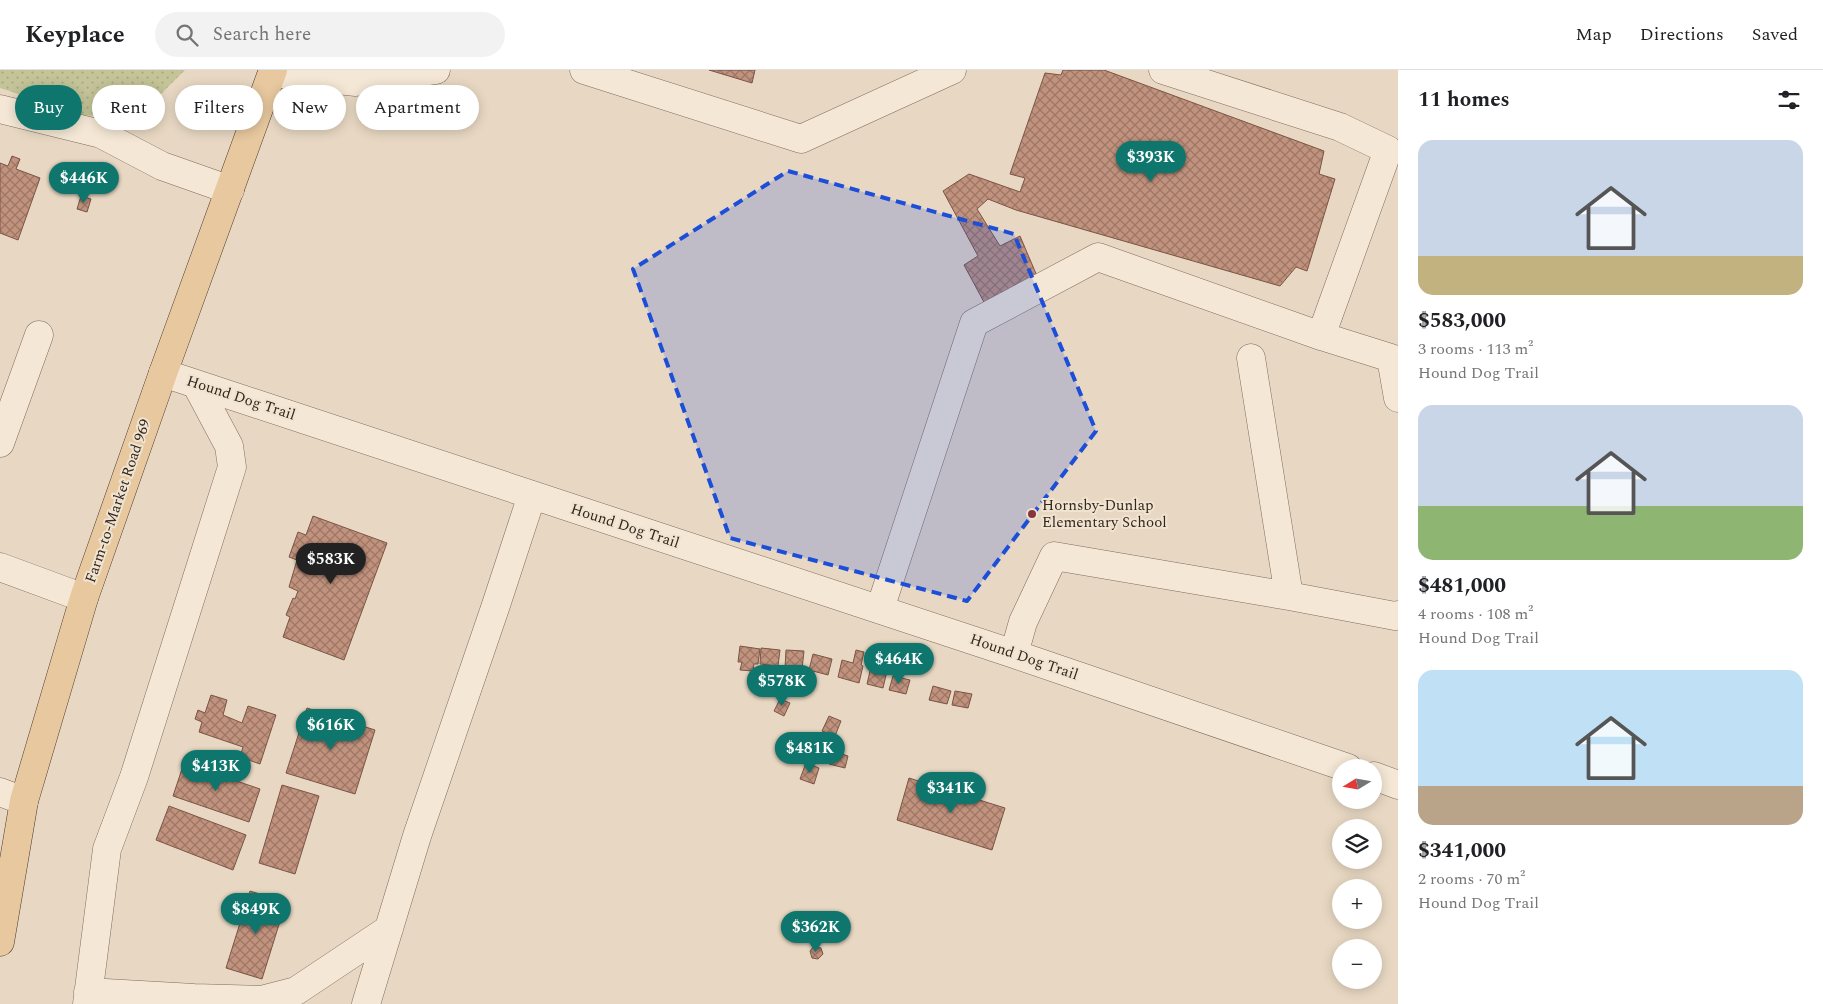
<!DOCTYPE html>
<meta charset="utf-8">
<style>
:root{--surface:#fff;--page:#f2f2f2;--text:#202124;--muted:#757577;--line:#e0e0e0;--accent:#0f766e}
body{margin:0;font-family:Spectral,serif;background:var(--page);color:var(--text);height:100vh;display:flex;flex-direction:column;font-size:19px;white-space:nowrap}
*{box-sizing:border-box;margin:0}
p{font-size:16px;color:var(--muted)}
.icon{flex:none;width:28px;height:28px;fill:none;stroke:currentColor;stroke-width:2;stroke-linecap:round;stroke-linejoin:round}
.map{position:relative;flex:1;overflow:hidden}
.panel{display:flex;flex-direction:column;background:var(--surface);width:425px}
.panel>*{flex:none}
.banner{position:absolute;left:15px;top:15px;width:475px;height:45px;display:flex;gap:10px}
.needle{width:32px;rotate:259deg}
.fabs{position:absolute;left:1332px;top:689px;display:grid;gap:10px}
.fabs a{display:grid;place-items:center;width:50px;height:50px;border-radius:50%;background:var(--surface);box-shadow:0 2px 12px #0003;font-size:25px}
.price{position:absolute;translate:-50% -42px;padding:0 11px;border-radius:18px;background:var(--accent);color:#fff;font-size:16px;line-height:32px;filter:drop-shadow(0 1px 2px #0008)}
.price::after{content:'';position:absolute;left:50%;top:30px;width:15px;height:11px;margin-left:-8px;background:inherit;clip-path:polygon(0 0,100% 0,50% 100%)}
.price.current{background:#222;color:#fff}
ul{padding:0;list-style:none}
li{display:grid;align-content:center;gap:10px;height:265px;padding:0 20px}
li span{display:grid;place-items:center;height:155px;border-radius:15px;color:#555}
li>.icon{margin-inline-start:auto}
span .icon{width:90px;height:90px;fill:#fffc;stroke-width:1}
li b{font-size:21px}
h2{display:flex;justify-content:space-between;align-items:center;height:60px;padding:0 20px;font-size:21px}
.tag{padding:0 18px;border-radius:22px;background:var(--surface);box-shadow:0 2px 12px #0003;font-size:18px;line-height:45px}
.tag.current{background:var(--accent);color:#fff}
header{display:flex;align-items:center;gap:30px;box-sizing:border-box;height:70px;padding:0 25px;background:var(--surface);border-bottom:1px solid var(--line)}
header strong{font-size:24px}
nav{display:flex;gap:28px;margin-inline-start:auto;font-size:18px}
.search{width:350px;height:45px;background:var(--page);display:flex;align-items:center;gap:12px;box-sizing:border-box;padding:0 18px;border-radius:28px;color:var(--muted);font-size:19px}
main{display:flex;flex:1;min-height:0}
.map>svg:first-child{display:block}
</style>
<header>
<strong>Keyplace</strong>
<div class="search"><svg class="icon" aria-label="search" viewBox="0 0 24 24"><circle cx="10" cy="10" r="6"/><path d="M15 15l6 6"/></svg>Search here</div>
<nav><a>Map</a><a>Directions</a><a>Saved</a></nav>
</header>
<main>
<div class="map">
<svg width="1398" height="934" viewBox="0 0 1398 934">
<defs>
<pattern id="green-dots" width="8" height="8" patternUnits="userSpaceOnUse" patternTransform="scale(1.25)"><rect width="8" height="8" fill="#c4c498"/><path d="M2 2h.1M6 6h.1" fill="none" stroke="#a9a883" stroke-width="1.8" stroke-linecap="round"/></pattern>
<pattern id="building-cross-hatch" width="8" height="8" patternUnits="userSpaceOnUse" patternTransform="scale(1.25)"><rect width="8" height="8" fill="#c1927d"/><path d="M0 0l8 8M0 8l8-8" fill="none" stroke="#9d7766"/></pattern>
</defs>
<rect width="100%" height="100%" fill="#e8d8c3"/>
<path fill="url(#green-dots)" d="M 0,0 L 185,0 L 156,29 L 110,47 L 82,45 L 0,18 Z"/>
<path fill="url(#building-cross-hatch)" stroke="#7b5445" d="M 709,0 L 755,0 L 752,13 Z
M 1063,0 L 1104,0 L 1324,81 L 1319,104 L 1335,109 L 1307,201 L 1296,197 L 1280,216 L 1016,140 L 988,129 L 977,139 L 1000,176 L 1020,166 L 1037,206 L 985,234 L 964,195 L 978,186 L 943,121 L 969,104 L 1020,122 L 1025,108 L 1010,104 L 1045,3 L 1061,5 Z
M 12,86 L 20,89 L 16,99 L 40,108 L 18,170 L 0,163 L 0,93 L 8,96 Z
M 81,126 L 91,129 L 87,142 L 77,139 Z
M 313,446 L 387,473 L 344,590 L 283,567 L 290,547 L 286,545 L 293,528 L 295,529 L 298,521 L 289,517 L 297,490 L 289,487 L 298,462 L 306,465 Z
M 740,576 L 760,579 L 758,594 L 754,594 L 753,601 L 740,600 L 742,592 L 738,592 Z
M 761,578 L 780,580 L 778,596 L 760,594 Z
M 786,580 L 804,581 L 802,599 L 785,598 Z
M 856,580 L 864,582 L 861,595 L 863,596 L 859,613 L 838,607 L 842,590 L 853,593 Z
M 813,584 L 832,589 L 828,605 L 809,600 Z
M 871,597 L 887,601 L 883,618 L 867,614 Z
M 893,606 L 910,610 L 906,624 L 889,620 Z
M 933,616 L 951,621 L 947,634 L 929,630 Z
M 955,621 L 972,624 L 968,638 L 952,635 Z
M 211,625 L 227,630 L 223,645 L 242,653 L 248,636 L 276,645 L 260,694 L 240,687 L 243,677 L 199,662 L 202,652 L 195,649 L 198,640 L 205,643 Z
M 780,629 L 790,633 L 784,646 L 774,641 Z
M 307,638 L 375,660 L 355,724 L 286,703 Z
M 829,646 L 841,651 L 835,666 L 822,661 Z
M 833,681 L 848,686 L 845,698 L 829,694 Z
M 184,693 L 260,719 L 249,752 L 173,726 Z
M 806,693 L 819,698 L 814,714 L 800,709 Z
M 909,708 L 1005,738 L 992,780 L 897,750 Z
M 282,715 L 319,726 L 295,804 L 259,793 Z
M 169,736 L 246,765 L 233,800 L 156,770 Z
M 250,821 L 286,832 L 262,909 L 226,898 Z
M 814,876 L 821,878 L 823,884 L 818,889 L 812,888 L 810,881 Z"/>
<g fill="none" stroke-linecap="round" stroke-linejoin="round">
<defs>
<path id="minor" d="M 584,0 L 801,69 L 952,0
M 1163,0 L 1340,57 L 1388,80 L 1321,266 L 1391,288 L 1398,328
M 272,3 L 356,12 L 436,0
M 0,39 L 101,64 L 162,96 L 230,120
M 1251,288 L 1289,526
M 163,303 L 1014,584 L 1348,698
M 0,373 L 39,265
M 0,497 L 84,528
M 880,539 L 974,253 L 1098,187 L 1321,266
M 1014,584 L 1023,552 L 1054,486 L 1289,526 L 1395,546 L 1398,545
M 1374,706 L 1398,715
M 0,722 L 24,731
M 88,922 L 194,928 L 261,930 L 296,921 L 389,859
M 87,934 L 107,779 L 134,707 L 232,397 L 229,376 L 196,314
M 366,934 L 417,766 L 496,535 L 532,425"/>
<path id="major" d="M 0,872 L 24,731 L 84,528 L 163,303 L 273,0"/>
</defs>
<use href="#minor" stroke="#7f6b5c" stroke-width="29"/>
<use href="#major" stroke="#4e3a30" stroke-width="29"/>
<use href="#minor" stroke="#f4e7d5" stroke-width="28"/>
<use href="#major" stroke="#e7c89f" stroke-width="28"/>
</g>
<path fill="#1d4ed8" fill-opacity="0.2" stroke="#1d4ed8" stroke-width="4" stroke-dasharray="10 6" stroke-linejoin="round" d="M 788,101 L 1014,164 L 1096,361 L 967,531 L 730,468 L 633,199 Z"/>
<circle fill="#87343e" stroke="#f0e4d1" stroke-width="2" cx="1032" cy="444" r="5"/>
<g text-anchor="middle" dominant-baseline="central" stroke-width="4" stroke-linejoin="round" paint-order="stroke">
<g font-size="15" fill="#31251e" stroke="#f0e4d1">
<text transform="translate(241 328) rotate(18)">Hound Dog Trail</text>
<text transform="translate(118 431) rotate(-71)">Farm-to-Market Road 969</text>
<text transform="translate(625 456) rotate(18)">Hound Dog Trail</text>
<text transform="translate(1024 587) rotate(19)">Hound Dog Trail</text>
</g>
<g font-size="15" fill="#31251e" stroke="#f0e4d1" text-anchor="start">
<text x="1042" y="435">Hornsby-Dunlap<tspan x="1042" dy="17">Elementary School</tspan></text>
</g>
</g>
</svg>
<div class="fabs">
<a><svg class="needle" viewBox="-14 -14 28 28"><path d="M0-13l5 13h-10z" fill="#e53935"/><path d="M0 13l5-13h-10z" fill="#757577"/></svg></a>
<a><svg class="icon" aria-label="layers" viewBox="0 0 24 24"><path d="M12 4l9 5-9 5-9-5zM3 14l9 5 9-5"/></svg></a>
<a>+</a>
<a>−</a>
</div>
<b class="price" style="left:1151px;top:113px">$393K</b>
<b class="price" style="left:84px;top:134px">$446K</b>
<b class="price current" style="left:331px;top:515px">$583K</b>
<b class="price" style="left:899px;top:615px">$464K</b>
<b class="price" style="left:782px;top:637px">$578K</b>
<b class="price" style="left:331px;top:681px">$616K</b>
<b class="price" style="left:810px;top:704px">$481K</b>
<b class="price" style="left:216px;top:722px">$413K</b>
<b class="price" style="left:951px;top:744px">$341K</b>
<b class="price" style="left:256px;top:865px">$849K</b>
<b class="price" style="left:816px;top:883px">$362K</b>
<div class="banner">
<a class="tag current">Buy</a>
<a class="tag">Rent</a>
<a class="tag">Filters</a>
<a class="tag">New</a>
<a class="tag">Apartment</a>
</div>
</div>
<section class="panel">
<h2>11 homes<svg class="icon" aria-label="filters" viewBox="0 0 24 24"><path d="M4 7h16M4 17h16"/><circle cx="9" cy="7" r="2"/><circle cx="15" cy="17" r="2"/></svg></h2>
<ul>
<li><span style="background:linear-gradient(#c9d6e8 75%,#c2b280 0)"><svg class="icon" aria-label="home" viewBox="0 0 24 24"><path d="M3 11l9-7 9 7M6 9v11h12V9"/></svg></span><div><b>$583,000</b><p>3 rooms · 113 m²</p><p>Hound Dog Trail</p></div></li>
<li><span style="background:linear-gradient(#c9d6e8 65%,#8fb573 0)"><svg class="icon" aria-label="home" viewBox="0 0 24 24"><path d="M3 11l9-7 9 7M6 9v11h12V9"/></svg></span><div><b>$481,000</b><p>4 rooms · 108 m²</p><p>Hound Dog Trail</p></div></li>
<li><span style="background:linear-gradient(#bfe0f5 75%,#b9a48a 0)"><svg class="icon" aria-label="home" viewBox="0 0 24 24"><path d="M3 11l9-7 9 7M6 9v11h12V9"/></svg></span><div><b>$341,000</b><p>2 rooms · 70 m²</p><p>Hound Dog Trail</p></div></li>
</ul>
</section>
</main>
